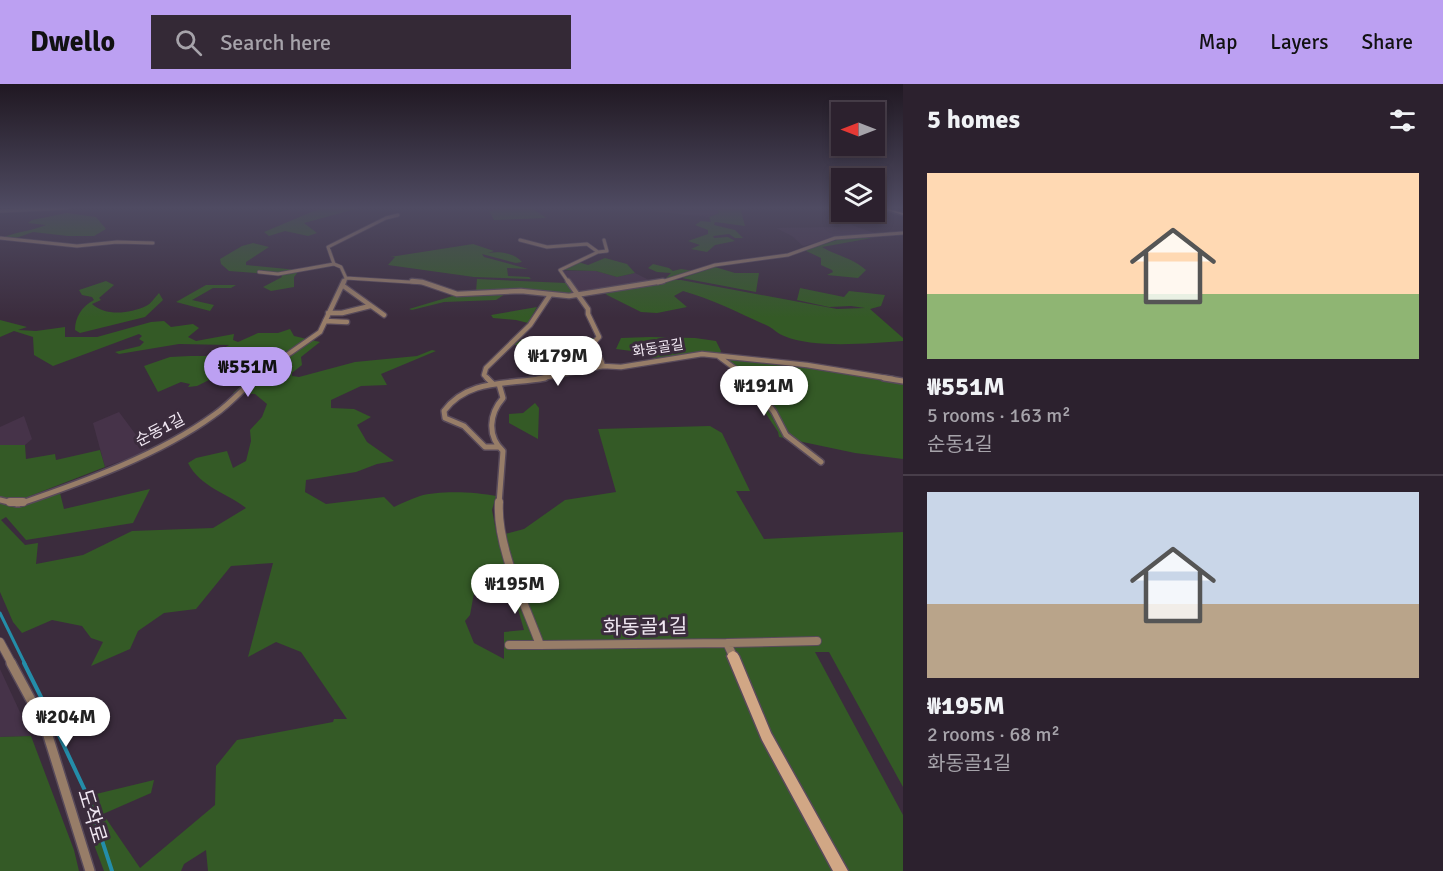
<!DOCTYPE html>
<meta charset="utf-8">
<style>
:root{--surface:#2c212e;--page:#342936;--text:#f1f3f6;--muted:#a6a3aa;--line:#483e4a;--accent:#bca0f2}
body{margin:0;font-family:Signika,"Noto Sans KR",sans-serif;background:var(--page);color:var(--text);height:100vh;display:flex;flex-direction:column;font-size:22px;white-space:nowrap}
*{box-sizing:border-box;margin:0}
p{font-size:20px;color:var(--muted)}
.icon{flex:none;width:33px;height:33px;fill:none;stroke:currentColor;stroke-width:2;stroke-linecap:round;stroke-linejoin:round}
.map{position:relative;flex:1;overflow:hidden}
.panel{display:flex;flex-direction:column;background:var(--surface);width:540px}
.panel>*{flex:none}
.needle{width:39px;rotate:270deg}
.buttons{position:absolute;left:831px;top:18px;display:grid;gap:12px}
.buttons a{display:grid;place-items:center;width:54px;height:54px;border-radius:0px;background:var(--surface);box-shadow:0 3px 9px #0003,0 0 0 2px var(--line);font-size:30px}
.price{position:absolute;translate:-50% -51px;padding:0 14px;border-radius:21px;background:#fff;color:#222;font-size:20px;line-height:39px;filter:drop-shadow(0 2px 3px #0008)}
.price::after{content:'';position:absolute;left:50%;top:36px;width:18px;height:14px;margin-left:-9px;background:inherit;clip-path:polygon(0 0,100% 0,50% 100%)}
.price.current{background:var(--accent);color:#111}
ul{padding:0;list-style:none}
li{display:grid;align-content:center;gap:12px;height:318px;padding:0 24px}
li+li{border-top:2px solid var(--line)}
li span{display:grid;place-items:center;height:186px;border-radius:0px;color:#555}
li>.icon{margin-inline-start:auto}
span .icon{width:108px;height:108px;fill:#fffc;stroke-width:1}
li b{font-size:26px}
h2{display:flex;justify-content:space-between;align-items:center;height:72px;padding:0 24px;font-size:26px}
header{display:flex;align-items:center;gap:36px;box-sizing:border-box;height:84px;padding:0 30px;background:var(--accent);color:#111}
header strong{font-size:28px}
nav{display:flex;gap:33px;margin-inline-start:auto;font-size:21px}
.search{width:420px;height:54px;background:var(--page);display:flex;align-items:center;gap:15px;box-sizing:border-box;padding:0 21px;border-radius:0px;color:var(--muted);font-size:22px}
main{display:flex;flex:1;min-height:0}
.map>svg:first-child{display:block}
</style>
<header>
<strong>Dwello</strong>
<div class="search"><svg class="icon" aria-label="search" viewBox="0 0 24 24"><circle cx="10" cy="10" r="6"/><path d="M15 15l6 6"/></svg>Search here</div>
<nav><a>Map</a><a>Layers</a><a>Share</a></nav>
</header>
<main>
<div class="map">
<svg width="903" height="787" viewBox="0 0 903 787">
<rect width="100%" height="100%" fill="#3b2c3d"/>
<path fill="#463349" d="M 651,124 L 723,124 L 719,129 L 709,133 L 651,127 Z
M 831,135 L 845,136 L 854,142 L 881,151 L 838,153 L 803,162 L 792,152 L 776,144 L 841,143 Z
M 563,187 L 596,187 L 617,193 L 635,189 L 651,197 L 580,209 Z
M 119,328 L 148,367 L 105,383 L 93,339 Z
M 24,332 L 32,355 L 25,361 L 0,361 L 0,343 Z
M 0,585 L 31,652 L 0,653 Z"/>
<path fill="#345a26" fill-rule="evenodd" d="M 321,124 L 359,124 L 304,139 L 317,149 L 308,152 L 285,147 L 269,152 L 264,148 Z
M 504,124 L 532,124 L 546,134 L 494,136 L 489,127 Z
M 723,124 L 746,124 L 741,127 L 745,142 L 715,138 L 714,141 L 735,146 L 743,154 L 735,154 L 729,150 L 713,152 L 714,154 L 728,153 L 735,157 L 715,161 L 707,168 L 691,165 L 700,161 L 688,157 L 708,150 L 708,146 L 695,141 L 701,137 L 711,138 L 709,133 L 719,129 L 717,126 Z
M 67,129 L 96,133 L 106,145 L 94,152 L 68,152 L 33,148 L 16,154 L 1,154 C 16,148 31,147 46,141 L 28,139 L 32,136 Z
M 847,153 L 872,154 L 822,163 C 837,172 853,174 866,186 L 858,194 L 827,191 L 833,188 L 832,186 L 821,181 L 821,174 L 804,166 Z
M 253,159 L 269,163 L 246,178 L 246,181 L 297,186 L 298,188 L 294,193 L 294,203 L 271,207 L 263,203 L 282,193 L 281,191 L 229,187 L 221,180 L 220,175 L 242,162 Z
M 473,160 L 494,167 L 488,169 C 500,167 514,169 522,178 L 516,179 L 482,170 L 484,173 L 528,185 L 507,184 L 508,192 L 529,193 L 531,195 L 474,193 L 388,181 L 395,173 L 390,173 Z
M 605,174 L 627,180 L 635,189 L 617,193 L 596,187 L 562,186 L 578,178 L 588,181 Z
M 653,180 L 669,184 L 673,187 L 681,185 L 694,187 L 671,196 L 681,196 L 837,225 L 865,224 L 851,222 L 829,223 L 797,216 L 800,204 L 844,213 L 849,207 L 885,211 L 881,222 L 870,225 L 903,254 L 903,257 C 870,259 815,265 784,252 C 778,250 774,245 768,242 C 741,230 712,215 683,207 L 674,212 L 687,223 L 657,229 L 641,228 L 607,211 L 600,204 L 666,194 L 671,189 L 657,188 L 648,184 Z
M 715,183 L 735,189 L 759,189 L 756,208 L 682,194 Z
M 477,195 L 566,199 L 572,208 L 570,210 L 476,208 Z
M 106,197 L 114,201 L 99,214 L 101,216 L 92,220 C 105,232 129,230 146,222 C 151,220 155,213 159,209 L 163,216 L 145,233 L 80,249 L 75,246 C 75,233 82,222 94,216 L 92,213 L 82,211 L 79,206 Z
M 206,201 L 236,201 L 231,204 L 213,204 L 192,216 L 214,221 L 210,227 L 176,218 Z
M 505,210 L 496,216 L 444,218 L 412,226 L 409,225 L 456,211 Z
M 537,223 L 528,239 L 516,236 L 493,234 L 491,231 Z
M 0,236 L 27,243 L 18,246 L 36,247 L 65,243 L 65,253 L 97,253 L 151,238 L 164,237 L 171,243 L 193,240 L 199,244 L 188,253 L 196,257 L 234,250 L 233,256 L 238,258 L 258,249 L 278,249 L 290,245 L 294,252 L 320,258 L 301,273 L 302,281 L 292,289 L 292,292 L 299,293 L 355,278 L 417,272 L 432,266 L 436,267 L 381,290 L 387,301 L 361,302 L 331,316 L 331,324 L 354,325 L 371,333 L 357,341 L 367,358 L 394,377 L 377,380 L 356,388 L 306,396 L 305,408 L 326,420 L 384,413 L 394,423 C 402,419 411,415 420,412 C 439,406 477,408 496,412 L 492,426 L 497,452 L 524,445 L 565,416 L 616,408 L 598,345 L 710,342 L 722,349 L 750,407 L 736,407 L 764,455 L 903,448 L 903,703 L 829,568 L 815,568 L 903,731 L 903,787 L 208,787 L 206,766 L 184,780 L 181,787 L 104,787 L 90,750 L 92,711 L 154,696 L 151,709 L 103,730 L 140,784 L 215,721 L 216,682 L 237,656 L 333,638 L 334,635 L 347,635 L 301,568 L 276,558 L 248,573 L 273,479 L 231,482 L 196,525 L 164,529 L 138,547 L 130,565 L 91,582 L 103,558 L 91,554 L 82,542 L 52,536 L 22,549 L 13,538 L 0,508 L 0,361 L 25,361 L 26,375 L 55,370 L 56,376 L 100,366 L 105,383 L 25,414 L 12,414 L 12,422 L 60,409 L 64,425 L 150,405 L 133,439 L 26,456 L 6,433 L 1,436 L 25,461 L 38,459 L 36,480 L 83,471 L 132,447 L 213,444 L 246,424 C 227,409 200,403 188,379 L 196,374 L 227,367 L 233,384 L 246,377 L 251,357 L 250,346 L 262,333 L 267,320 L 255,310 L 233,309 L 245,298 L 249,287 L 242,277 L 246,270 L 222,265 L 229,261 L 179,260 L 119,270 L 115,268 L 140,262 L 144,258 L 139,255 L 142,252 L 139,250 L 53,282 L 34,271 L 33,253 L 14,247 L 0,253 ZM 512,505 L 524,546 L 504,548 L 504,575 L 474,559 L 465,537 L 470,531 L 474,509 Z
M 650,253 L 695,254 L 716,257 L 721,267 L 720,270 L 697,269 L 653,274 L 647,269 L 616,265 L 621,254 Z
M 596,254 L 581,265 L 568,262 L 513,261 L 523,255 Z
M 190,272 L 217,272 L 204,283 L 218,281 L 218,286 L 210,292 L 213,294 L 197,302 L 188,303 L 190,300 L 181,298 L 158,308 L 144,282 L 170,273 Z
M 717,274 L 818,285 L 903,299 L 903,375 L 855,369 L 779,353 L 778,348 L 741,292 Z
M 535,319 L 539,324 L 538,355 L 509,339 L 509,330 L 523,329 Z
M 31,652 L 74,766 L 79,787 L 0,787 L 0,653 Z"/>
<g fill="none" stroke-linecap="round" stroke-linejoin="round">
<path stroke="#248da9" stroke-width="3" d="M 0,529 L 25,580"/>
<path stroke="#248da9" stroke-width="4" d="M 24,579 L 44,619
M 49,630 L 88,713 L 112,787"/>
<defs>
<path id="street-far4" d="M 0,127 L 67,124
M 0,154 L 77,162 L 117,158 L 153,159
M 520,156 L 547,163 L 587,160 L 598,168 L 560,186 L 569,199
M 598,168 L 607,167 L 604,156
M 334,180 L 328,163 L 386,134 L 398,131
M 259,188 L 278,190 L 334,180 L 341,183 L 346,194 L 344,199
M 346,194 L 425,199
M 658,199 L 715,181 L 788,171 L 835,154 L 903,149"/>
<path id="street-far3" d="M 412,197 L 422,198 L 457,210 L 521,207 L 569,212 L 663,197
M 342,201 L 384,231
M 328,229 L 342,229 L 370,222
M 325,237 L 347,238
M 718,272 L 749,295
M 603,282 L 621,283 L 702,270 L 807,281 L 893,295
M 253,295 L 320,248 L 344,197
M 488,295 L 484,291 L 486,284 L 530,241 L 550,211
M 537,295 L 603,282 L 600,274 L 587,266 L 599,253 L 588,230 L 588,225 L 568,197"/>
<path id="street-far2" d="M 487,294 L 492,299
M 748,294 L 774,328 L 786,351 L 821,378
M 884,294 L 903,297
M 499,300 L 503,314 C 489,330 487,352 503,367 L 499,420
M 498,363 L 485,363 L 464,342 L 445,334 L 444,327 C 468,294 509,301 545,294
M 0,416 L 17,420
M 19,420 C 83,398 159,371 214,331 C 229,321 242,306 255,294"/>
<path id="street-far1" d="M 10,418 L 23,418
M 499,418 C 496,462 525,520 540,561 L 727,559 L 733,572
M 0,558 L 12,580
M 727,559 L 817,557
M 509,561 L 540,561"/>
<path id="street" d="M 11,579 L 45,642 L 90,787"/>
<path id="secondary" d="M 880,124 L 885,124 L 903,129 L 903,131 Z
M 733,567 L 737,569 L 739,572 L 771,649 L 848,787 L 833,787 L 762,656 L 727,572 L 729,569 Z"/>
</defs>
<use href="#street-far4" stroke="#584a5a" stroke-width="4.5"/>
<use href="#street-far3" stroke="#584a5a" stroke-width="7"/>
<use href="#street-far2" stroke="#584a5a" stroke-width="8"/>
<use href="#street-far1" stroke="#584a5a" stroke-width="10"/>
<use href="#street" stroke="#584a5a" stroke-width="12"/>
<use href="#secondary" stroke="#584a5a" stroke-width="3"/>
<use href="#street-far4" stroke="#977d68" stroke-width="3"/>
<use href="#street-far3" stroke="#977d68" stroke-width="4.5"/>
<use href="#street-far2" stroke="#977d68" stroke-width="5"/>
<use href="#street-far1" stroke="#977d68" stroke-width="8"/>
<use href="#street" stroke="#977d68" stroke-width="9"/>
<use href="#secondary" fill="#d1a785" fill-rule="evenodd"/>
</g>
<linearGradient id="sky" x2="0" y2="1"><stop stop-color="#201822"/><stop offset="0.53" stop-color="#4f4b62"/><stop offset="1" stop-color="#4f4b62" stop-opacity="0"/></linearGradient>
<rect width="903" height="234" fill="url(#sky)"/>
<g text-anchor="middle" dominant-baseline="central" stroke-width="6" stroke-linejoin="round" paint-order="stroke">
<g font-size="14" fill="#f0e7f2" stroke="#3b2c3d">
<text transform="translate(658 264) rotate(-9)">화동골길</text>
</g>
<g font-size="16" fill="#f0e7f2" stroke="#3b2c3d">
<text transform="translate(160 346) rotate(-27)">순동1길</text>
</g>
<g font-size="20" fill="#f0e7f2" stroke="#3b2c3d">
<text transform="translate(645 543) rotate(-1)">화동골1길</text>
<text transform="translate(92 732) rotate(73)">도작로</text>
</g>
</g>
</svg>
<div class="buttons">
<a><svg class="needle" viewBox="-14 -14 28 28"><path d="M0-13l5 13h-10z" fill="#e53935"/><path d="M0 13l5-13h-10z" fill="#a6a3aa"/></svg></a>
<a><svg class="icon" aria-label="layers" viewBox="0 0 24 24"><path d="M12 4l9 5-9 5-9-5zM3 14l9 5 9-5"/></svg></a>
</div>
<b class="price" style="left:558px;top:303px">₩179M</b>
<b class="price current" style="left:248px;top:314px">₩551M</b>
<b class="price" style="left:764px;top:333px">₩191M</b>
<b class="price" style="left:515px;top:531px">₩195M</b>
<b class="price" style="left:66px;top:664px">₩204M</b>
</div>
<section class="panel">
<h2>5 homes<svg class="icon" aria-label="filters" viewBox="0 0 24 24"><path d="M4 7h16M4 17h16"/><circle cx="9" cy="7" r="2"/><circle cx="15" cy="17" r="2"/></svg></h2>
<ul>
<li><span style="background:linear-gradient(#ffd9b3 65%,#8fb573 0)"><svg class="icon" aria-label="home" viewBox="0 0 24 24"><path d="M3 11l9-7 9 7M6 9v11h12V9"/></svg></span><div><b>₩551M</b><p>5 rooms · 163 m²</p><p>순동1길</p></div></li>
<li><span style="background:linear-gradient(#c9d6e8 60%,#b9a48a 0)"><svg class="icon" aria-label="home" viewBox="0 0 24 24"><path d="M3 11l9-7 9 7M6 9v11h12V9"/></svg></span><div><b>₩195M</b><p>2 rooms · 68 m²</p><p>화동골1길</p></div></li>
</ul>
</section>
</main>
